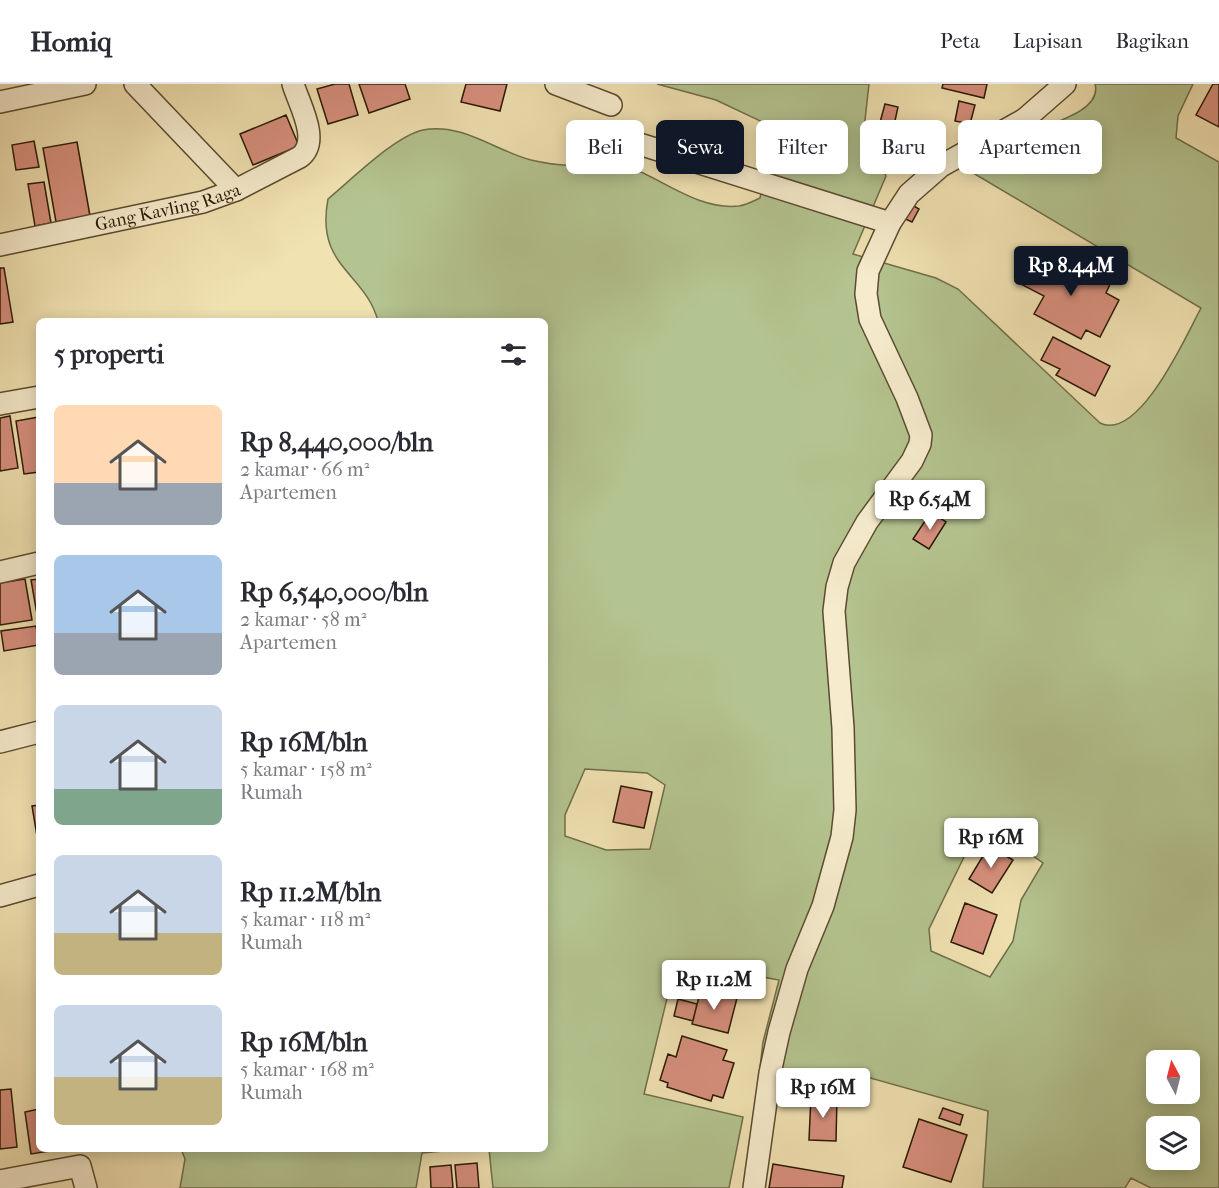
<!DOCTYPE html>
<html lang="id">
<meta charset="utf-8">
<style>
:root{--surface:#fff;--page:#f2f2f3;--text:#2b2b33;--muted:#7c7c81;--line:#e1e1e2;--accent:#111827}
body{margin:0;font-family:"IM FELL French Canon",serif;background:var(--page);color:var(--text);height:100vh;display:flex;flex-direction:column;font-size:22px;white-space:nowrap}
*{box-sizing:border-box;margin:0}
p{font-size:20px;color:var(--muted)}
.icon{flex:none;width:33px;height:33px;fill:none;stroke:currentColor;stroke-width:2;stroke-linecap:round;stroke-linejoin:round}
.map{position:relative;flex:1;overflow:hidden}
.sheet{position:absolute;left:36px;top:234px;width:512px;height:834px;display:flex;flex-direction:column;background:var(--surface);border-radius:9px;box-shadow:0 3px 15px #0003}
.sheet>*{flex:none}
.hud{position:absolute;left:566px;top:36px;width:562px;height:54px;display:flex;gap:12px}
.needle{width:39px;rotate:353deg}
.tools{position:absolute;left:1146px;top:966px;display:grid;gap:12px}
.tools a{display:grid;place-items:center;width:54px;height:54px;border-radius:9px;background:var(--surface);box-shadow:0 3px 15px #0003;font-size:30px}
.price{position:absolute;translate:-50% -51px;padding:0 14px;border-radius:6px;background:#fff;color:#222;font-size:20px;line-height:39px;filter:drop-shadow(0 2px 3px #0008)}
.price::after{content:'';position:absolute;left:50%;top:36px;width:18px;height:14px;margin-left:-9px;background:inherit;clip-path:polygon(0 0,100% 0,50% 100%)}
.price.selected{background:var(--accent);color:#fff}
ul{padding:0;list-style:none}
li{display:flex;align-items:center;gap:18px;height:150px;padding:0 18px}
li span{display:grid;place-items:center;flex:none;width:168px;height:120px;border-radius:9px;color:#555}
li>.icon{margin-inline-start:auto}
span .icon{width:72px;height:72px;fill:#fffc;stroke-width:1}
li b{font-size:26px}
h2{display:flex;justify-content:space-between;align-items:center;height:72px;padding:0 18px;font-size:26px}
.chip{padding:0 21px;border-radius:9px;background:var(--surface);box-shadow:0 3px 15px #0003;font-size:21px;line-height:54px}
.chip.selected{background:var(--accent);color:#fff}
header{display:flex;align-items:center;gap:36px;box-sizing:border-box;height:84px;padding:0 30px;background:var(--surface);border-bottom:2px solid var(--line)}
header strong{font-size:28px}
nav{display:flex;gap:33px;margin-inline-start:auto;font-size:21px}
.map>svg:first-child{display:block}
</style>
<header>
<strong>Homiq</strong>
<nav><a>Peta</a><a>Lapisan</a><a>Bagikan</a></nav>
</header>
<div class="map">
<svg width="1219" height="1104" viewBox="0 0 1219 1104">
<rect width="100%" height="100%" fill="#f1e2b2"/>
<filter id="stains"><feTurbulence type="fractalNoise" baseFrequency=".00333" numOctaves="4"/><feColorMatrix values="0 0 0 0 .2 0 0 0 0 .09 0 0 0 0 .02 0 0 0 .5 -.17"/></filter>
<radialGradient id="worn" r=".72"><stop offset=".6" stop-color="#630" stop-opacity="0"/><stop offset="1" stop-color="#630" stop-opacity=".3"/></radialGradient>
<path fill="#b4c490" stroke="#6f6e4a" stroke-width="1.5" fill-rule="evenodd" d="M 657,0 L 869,0 L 861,72 L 881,82 L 886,92 L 853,170 L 936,194 L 958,205 L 1100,339 C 1139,358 1186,252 1201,224 L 973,89 C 990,76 1007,60 1025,51 C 1043,41 1103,29 1095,0 L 1193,0 L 1178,32 L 1176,54 L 1219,78 L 1219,1104 L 1151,1104 L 1131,1094 L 1125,1104 L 983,1104 L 988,1027 L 867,993 L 855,1010 L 808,1004 L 780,1010 L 759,992 L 763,958 L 779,896 L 676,877 L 644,1010 L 743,1033 L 729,1104 L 493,1104 L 489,1065 L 544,1065 L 544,237 L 378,237 C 365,188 315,183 328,115 C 351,96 395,52 423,46 C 461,38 496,67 531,76 C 544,79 558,82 572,81 C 589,79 597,73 616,78 C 656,89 695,127 739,122 C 746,121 754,117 760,114 L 775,44 L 716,16 ZM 585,685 L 647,689 L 665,701 L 650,765 L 606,766 L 565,752 L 565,731 ZM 982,736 L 1043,779 L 1021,816 L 1013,857 L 990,893 L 931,867 L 929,845 ZM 1156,976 L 1190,976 L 1190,1010 L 1156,1010 ZM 1156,1042 L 1190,1042 L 1190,1076 L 1156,1076 Z
M 181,1065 L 465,1065 L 422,1069 L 416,1104 L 180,1104 L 185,1075 Z"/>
<path fill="#d8907e" stroke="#2a1905" stroke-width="1.5" d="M 335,0 L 349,0 L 358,31 L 328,40 L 317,5 Z
M 359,0 L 405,0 L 410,15 L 369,29 Z
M 466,0 L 507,0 L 500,27 L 461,18 Z
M 943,0 L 987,0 L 984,14 L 942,4 Z
M 1213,0 L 1219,0 L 1219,43 L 1196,31 Z
M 959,17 L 975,21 L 970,40 L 955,37 Z
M 885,20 L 898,23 L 893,46 L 879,42 Z
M 286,31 L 299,62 L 253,81 L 240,50 Z
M 34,57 L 39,83 L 16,86 L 12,61 Z
M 77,58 L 90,132 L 56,138 L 43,64 Z
M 44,98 L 51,139 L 35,142 L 28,100 Z
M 909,119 L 919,125 L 912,138 L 901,133 Z
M 1065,173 L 1111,198 L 1106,209 L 1119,216 L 1100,253 L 1086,246 L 1081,255 L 1034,230 L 1044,212 L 1015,197 L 1027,175 L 1056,190 Z
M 0,184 L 4,184 L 13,238 L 0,240 Z
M 1053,253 L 1110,282 L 1095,312 L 1056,291 L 1060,285 L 1041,276 Z
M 10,332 L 18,384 L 0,387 L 0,334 Z
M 39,333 L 39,388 L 24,390 L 16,337 Z
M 931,428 L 946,438 L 929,465 L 913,455 Z
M 25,495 L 32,536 L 0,541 L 0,499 Z
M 39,495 L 39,536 L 38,536 L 31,496 Z
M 36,542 L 39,561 L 4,567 L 1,547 Z
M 621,702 L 652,708 L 644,744 L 613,738 Z
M 39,721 L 39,764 L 32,722 Z
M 989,762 L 1013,776 L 992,809 L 969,795 Z
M 965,819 L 997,831 L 983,870 L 951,858 Z
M 701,905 L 737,914 L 728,949 L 692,940 Z
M 678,915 L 697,920 L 693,937 L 674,932 Z
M 682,952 L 727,966 L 723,976 L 734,979 L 723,1014 L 713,1011 L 711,1017 L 667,1003 L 668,999 L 660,996 L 668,970 L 676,973 Z
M 11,1005 L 17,1063 L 0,1065 L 0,1006 Z
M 811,1012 L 837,1013 L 836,1057 L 809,1056 Z
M 943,1024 L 963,1031 L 960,1041 L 939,1034 Z
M 39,1025 L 39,1065 L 63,1065 L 31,1070 L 25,1028 Z
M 919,1035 L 967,1051 L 951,1098 L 903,1083 Z
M 477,1079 L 479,1104 L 457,1104 L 455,1081 Z
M 773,1080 L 844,1092 L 842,1104 L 769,1104 Z
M 451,1081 L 453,1104 L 431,1104 L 430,1083 Z"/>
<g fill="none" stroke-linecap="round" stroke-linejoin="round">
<defs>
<g id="minor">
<path d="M 135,0 L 236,106"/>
<path d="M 556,0 L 611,21"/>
<path d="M 0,18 L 85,0"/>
<path d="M 633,58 L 890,139"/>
<path id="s1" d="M 0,161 L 203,118 L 236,106 L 300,73 C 321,57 299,20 293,0"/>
<path d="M 0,320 L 39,313"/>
<path d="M 0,488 L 39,479"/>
<path d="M 0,658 L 39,648"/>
<path d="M 0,812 L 39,801"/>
<path d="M 0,1097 L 80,1082 L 86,1104"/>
<path d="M 754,1104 L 770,989 L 779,948 L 797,885 L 823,822 L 842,753 L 845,726 L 843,644 L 834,527 L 837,503 L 844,479 L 867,438 L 912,377 L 920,360 L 921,351 L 907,314 L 870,235 L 866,210 L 868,187 L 890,139 L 909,110 L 941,82 L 1025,35 L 1065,0"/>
</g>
</defs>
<use href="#minor" stroke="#5c4b30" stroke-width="24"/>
<use href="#minor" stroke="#f6eccd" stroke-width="21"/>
</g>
<g text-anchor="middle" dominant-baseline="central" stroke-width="4.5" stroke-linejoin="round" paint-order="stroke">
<g font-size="18" fill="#2a1905" stroke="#f6eccd">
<text stroke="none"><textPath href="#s1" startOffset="172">Gang Kavling Raga</textPath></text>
</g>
</g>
<rect width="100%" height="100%" filter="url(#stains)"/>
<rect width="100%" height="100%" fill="url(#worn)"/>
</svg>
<div class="tools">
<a><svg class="needle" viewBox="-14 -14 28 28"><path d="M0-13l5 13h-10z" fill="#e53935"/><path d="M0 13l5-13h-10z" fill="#7c7c81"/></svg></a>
<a><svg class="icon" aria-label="layers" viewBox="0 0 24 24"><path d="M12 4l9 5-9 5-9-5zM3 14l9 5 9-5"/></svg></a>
</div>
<b class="price selected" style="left:1071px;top:213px">Rp 8.44M</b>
<b class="price" style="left:930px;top:447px">Rp 6.54M</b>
<b class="price" style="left:991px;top:785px">Rp 16M</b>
<b class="price" style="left:714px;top:927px">Rp 11.2M</b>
<b class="price" style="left:823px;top:1035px">Rp 16M</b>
<div class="hud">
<a class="chip">Beli</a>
<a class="chip selected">Sewa</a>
<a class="chip">Filter</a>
<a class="chip">Baru</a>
<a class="chip">Apartemen</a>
</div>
<section class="sheet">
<h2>5 properti<svg class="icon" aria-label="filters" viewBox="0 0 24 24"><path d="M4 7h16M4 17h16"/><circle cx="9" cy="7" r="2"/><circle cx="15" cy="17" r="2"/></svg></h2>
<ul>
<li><span style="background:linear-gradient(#ffd9b3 65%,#9aa5b1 0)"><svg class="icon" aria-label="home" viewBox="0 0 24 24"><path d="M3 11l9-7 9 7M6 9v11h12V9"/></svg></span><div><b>Rp 8,440,000/bln</b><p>2 kamar · 66 m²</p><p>Apartemen</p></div></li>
<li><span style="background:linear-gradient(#a9c7e8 65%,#9aa5b1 0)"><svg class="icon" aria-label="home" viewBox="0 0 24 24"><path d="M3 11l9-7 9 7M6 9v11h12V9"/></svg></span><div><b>Rp 6,540,000/bln</b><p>2 kamar · 58 m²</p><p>Apartemen</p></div></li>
<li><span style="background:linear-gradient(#c9d6e8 70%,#7fa58c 0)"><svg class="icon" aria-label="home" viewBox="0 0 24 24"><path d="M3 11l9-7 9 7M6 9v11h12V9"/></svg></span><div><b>Rp 16M/bln</b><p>5 kamar · 158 m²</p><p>Rumah</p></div></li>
<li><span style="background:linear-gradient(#c9d6e8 65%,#c2b280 0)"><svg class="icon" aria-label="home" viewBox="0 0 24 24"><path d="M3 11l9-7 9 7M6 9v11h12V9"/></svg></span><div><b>Rp 11.2M/bln</b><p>5 kamar · 118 m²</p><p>Rumah</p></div></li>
<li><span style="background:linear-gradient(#c9d6e8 60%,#c2b280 0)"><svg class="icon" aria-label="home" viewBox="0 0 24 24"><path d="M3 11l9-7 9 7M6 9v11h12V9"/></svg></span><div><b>Rp 16M/bln</b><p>5 kamar · 168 m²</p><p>Rumah</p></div></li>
</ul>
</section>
</div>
